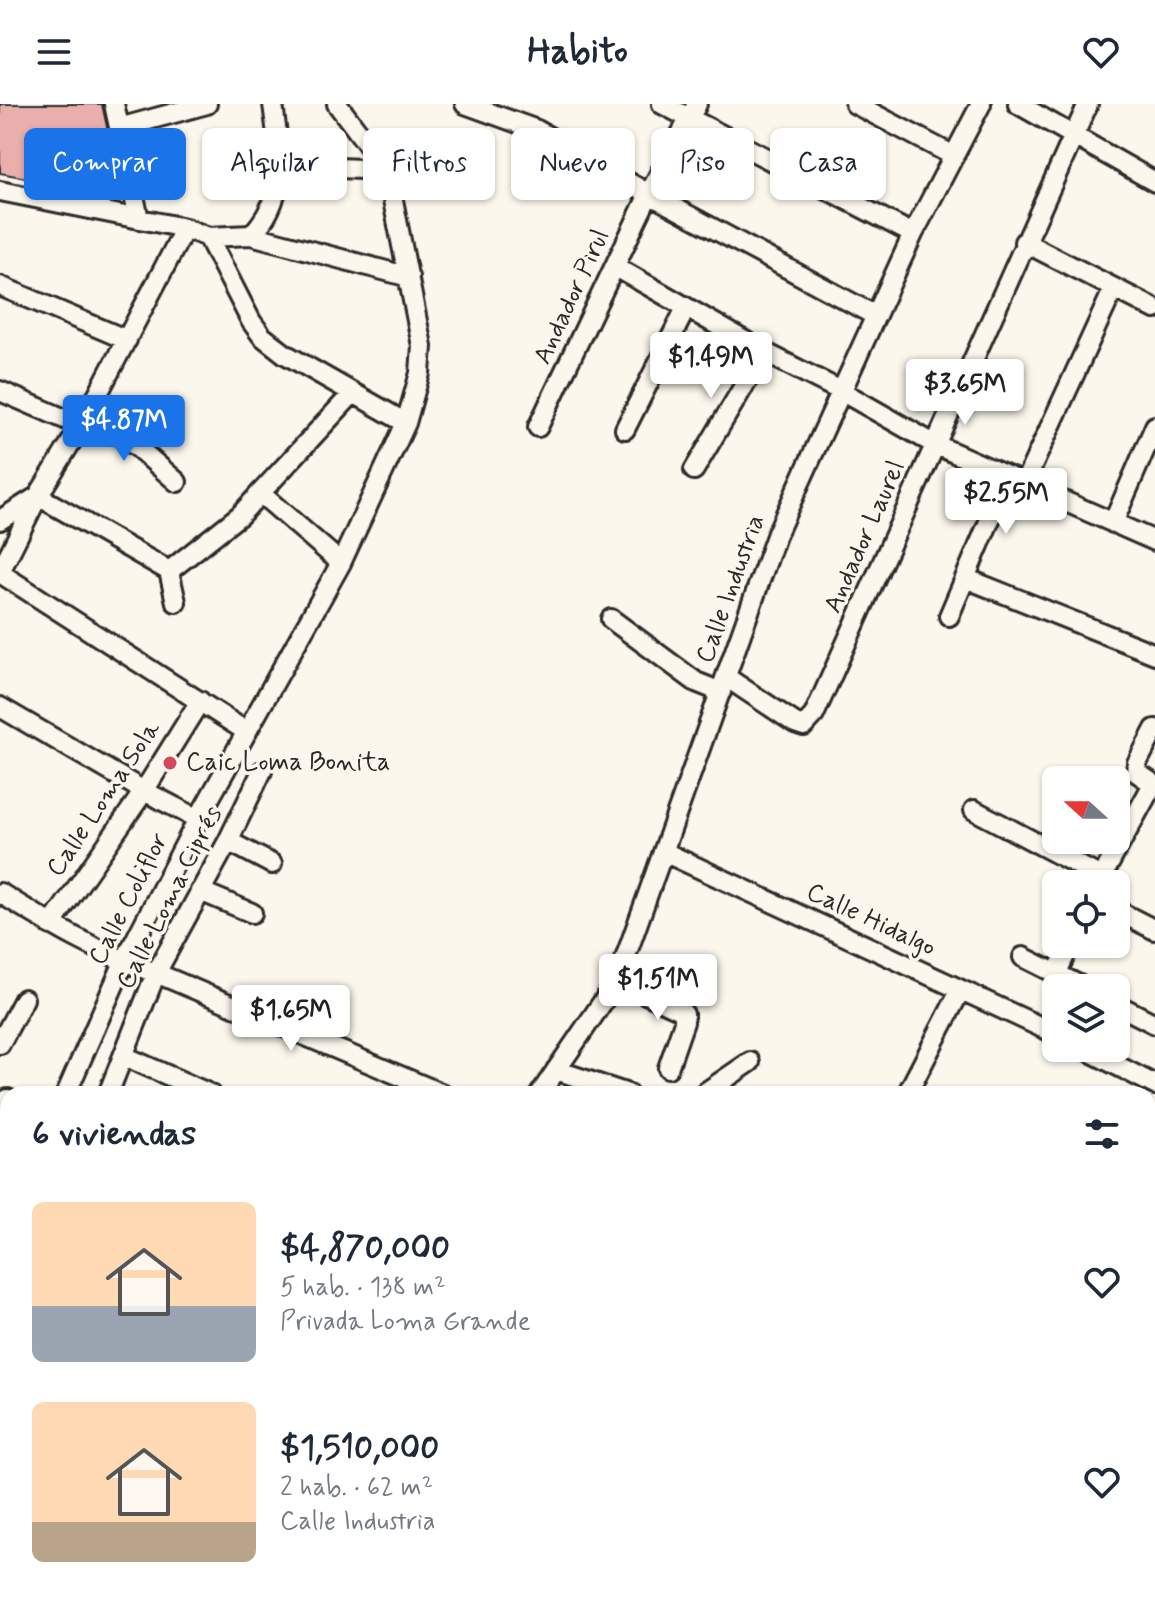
<!DOCTYPE html>
<html lang="es">
<meta charset="utf-8">
<style>
:root{--surface:#fff;--page:#f2f2f3;--text:#1f2937;--muted:#747a83;--accent:#1a73e8}
body{margin:0;font-family:Mynerve,sans-serif;background:var(--page);color:var(--text);height:100vh;display:flex;flex-direction:column;font-size:30px;white-space:nowrap}
*{box-sizing:border-box;margin:0}
p{font-size:26px;color:var(--muted)}
.icon{flex:none;width:44px;height:44px;fill:none;stroke:currentColor;stroke-width:2;stroke-linecap:round;stroke-linejoin:round}
.map{position:relative;flex:1;overflow:hidden}
.side{position:absolute;left:0px;top:982px;width:1156px;height:512px;display:flex;flex-direction:column;background:var(--surface);border-radius:24px 24px 0 0;box-shadow:0 2px 6px #0004}
.side>*{flex:none}
.hud{position:absolute;left:24px;top:24px;width:1108px;height:72px;display:flex;gap:16px}
.needle{width:52px;rotate:291deg}
.buttons{position:absolute;left:1042px;top:662px;display:grid;gap:16px}
.buttons a{display:grid;place-items:center;width:88px;height:88px;border-radius:12px;background:var(--surface);box-shadow:0 2px 6px #0004;font-size:40px}
.price{position:absolute;translate:-50% -68px;padding:0 18px;border-radius:8px;background:#fff;color:#222;font-size:26px;line-height:52px;filter:drop-shadow(0 2px 4px #0008)}
.price::after{content:'';position:absolute;left:50%;top:48px;width:24px;height:18px;margin-left:-12px;background:inherit;clip-path:polygon(0 0,100% 0,50% 100%)}
.price.current{background:var(--accent);color:#fff}
ul{padding:0;list-style:none}
li{display:flex;align-items:center;gap:24px;height:200px;padding:0 32px}
li span{display:grid;place-items:center;flex:none;width:224px;height:160px;border-radius:12px;color:#555}
li>.icon{margin-inline-start:auto}
span .icon{width:96px;height:96px;fill:#fffc;stroke-width:1}
li b{font-size:34px}
h2{display:flex;justify-content:space-between;align-items:center;height:96px;padding:0 32px;font-size:34px}
.tag{padding:0 28px;border-radius:12px;background:var(--surface);box-shadow:0 2px 6px #0004;font-size:28px;line-height:72px}
.tag.current{background:var(--accent);color:#fff}
header{display:flex;justify-content:space-between;align-items:center;height:104px;padding:0 32px;background:var(--surface);font-size:36px;font-weight:800}
.map>svg:first-child{display:block}
</style>
<header><svg class="icon" aria-label="menu" viewBox="0 0 24 24"><path d="M4 6h16M4 12h16M4 18h16"/></svg>Habito<svg class="icon" aria-label="heart" viewBox="0 0 24 24"><path d="M12 20l-8-8c-3-5 5-10 8-4 3-6 11-1 8 4z"/></svg></header>
<div class="map">
<svg width="1155" height="1494" viewBox="0 0 1155 1494">
<rect width="100%" height="100%" fill="#fbf7ec"/>
<filter id="ink" filterUnits="userSpaceOnUse"><feTurbulence type="fractalNoise" baseFrequency=".0125" numOctaves="2"/><feDisplacementMap in="SourceGraphic" scale="16" xChannelSelector="R" yChannelSelector="G"/><feConvolveMatrix kernelMatrix="1 2 1 2 8 2 1 2 1" color-interpolation-filters="sRGB"/></filter>
<g filter="url(#ink)">
<path fill="#eaafad" stroke="#2b2b2b" stroke-width="2" d="M 0,0 L 102,0 L 122,92 L 0,69 Z"/>
<g fill="none" stroke-linecap="round" stroke-linejoin="round">
<defs>
<path id="minor" d="M 114,0 L 139,115
M 465,0 L 537,26 L 649,90 L 876,212
M 662,0 L 913,130
M 855,0 L 954,52
M 1018,0 L 1155,78
M 119,24 L 207,0
M 313,63 L 387,66
M 0,87 L 185,124 L 208,133 L 251,131 L 409,173
M 251,131 C 289,93 279,48 273,0
M 208,133 L 251,217 L 262,232 L 285,250 L 406,319
M 1024,138 L 1155,205
M 616,163 L 764,248 L 841,287 L 934,340 L 1155,437
M 0,182 L 127,236
M 0,287 L 81,322 L 117,330 L 137,343 L 177,378
M 538,323 L 649,90 L 697,0
M 625,325 L 686,204
M 694,366 L 764,248
M 1024,380 L 1114,184
M 260,389 L 341,459
M 0,416 L 38,392 L 169,467
M 1113,419 L 1155,322
M 169,467 L 240,411 L 353,289
M 169,467 L 176,498
M 0,468 L 38,392 L 81,322 L 185,124
M 0,469 L 247,628
M 965,474 L 1155,550
M 949,512 L 1008,373
M 611,515 L 696,578 L 721,588
M 726,573 L 795,619 L 804,622 L 814,611 L 1088,0
M 0,603 L 144,687 L 198,715
M 1155,625 L 1137,659 L 1136,668 L 1155,681
M 974,706 L 1101,773
M 228,737 L 272,760
M 664,748 L 1056,930
M 1098,780 L 1153,680
M 200,787 L 252,809
M 0,789 C 50,820 100,850 156,869 L 443,990
M 1116,806 L 1155,826
M 51,821 L 144,687 L 200,597
M 1023,853 L 1085,884
M 1057,869 L 1070,840
M 617,877 L 679,905 L 684,910 L 684,918 L 668,964
M 1116,900 L 1155,920
M 0,940 L 24,895
M 1083,944 L 1155,981
M 124,952 L 210,990
M 556,966 L 628,990
M 66,990 L 124,858 L 198,715 L 341,459 L 406,319 L 420,269 L 422,242 L 387,66 L 337,0
M 108,990 L 156,869 L 228,737 L 262,667
M 540,990 L 617,877 L 777,429 L 913,130 L 981,0
M 703,990 L 750,958
M 907,990 L 960,887
M 0,1013 L 8,995
M 0,1036 L 8,1040
M 1148,1045 L 1155,1031
M 0,1187 L 8,1165
M 1148,1189 L 1155,1173
M 1148,1212 L 1155,1216
M 0,1271 L 8,1249
M 0,1317 L 8,1320
M 1148,1393 L 1155,1397
M 0,1414 L 8,1391
M 215,1486 L 234,1494
M 388,1486 L 406,1494
M 829,1486 L 843,1494
M 1054,1486 L 1067,1494
M 16,1494 L 19,1486
M 103,1494 L 105,1486
M 186,1494 L 189,1486
M 303,1494 L 306,1486
M 622,1494 L 626,1486
M 731,1494 L 735,1486
M 911,1494 L 917,1486"/>
</defs>
<use href="#minor" stroke="#2b2b2b" stroke-width="24"/>
<use href="#minor" stroke="#fbf7ec" stroke-width="18"/>
</g>
</g>
<circle fill="#d1495b" stroke="#fbf7ec" stroke-width="3" cx="170" cy="659" r="8"/>
<g text-anchor="middle" dominant-baseline="central" stroke-width="7" stroke-linejoin="round" paint-order="stroke">
<g font-size="26" fill="#2b2b2b" stroke="#fbf7ec">
<text transform="translate(572 193) rotate(-65)">Andador Pirul</text>
<text transform="translate(865 433) rotate(-66)">Andador Laurel</text>
<text transform="translate(731 485) rotate(-70)">Calle Industria</text>
<text transform="translate(104 695) rotate(-56)">Calle Loma Sola</text>
<text transform="translate(170 794) rotate(-63)">Calle Loma Ciprés</text>
<text transform="translate(129 795) rotate(-63)">Calle Coliflor</text>
<text transform="translate(871 816) rotate(25)">Calle Hidalgo</text>
</g>
<g font-size="26" fill="#2b2b2b" stroke="#fbf7ec" text-anchor="start">
<text x="186" y="659">Caic Loma Bonita</text>
</g>
</g>
</svg>
<div class="buttons">
<a><svg class="needle" viewBox="-14 -14 28 28"><path d="M0-13l5 13h-10z" fill="#e53935"/><path d="M0 13l5-13h-10z" fill="#747a83"/></svg></a>
<a><svg class="icon" aria-label="locate" viewBox="0 0 24 24"><circle cx="12" cy="12" r="6"/><path d="M12 2v4M12 18v4M2 12h4M18 12h4"/></svg></a>
<a><svg class="icon" aria-label="layers" viewBox="0 0 24 24"><path d="M12 4l9 5-9 5-9-5zM3 14l9 5 9-5"/></svg></a>
</div>
<b class="price" style="left:711px;top:296px">$1.49M</b>
<b class="price" style="left:965px;top:323px">$3.65M</b>
<b class="price current" style="left:124px;top:359px">$4.87M</b>
<b class="price" style="left:1006px;top:432px">$2.55M</b>
<b class="price" style="left:658px;top:918px">$1.51M</b>
<b class="price" style="left:291px;top:949px">$1.65M</b>
<div class="hud">
<a class="tag current">Comprar</a>
<a class="tag">Alquilar</a>
<a class="tag">Filtros</a>
<a class="tag">Nuevo</a>
<a class="tag">Piso</a>
<a class="tag">Casa</a>
</div>
<section class="side">
<h2>6 viviendas<svg class="icon" aria-label="filters" viewBox="0 0 24 24"><path d="M4 7h16M4 17h16"/><circle cx="9" cy="7" r="2"/><circle cx="15" cy="17" r="2"/></svg></h2>
<ul>
<li><span style="background:linear-gradient(#ffd9b3 65%,#9aa5b1 0)"><svg class="icon" aria-label="home" viewBox="0 0 24 24"><path d="M3 11l9-7 9 7M6 9v11h12V9"/></svg></span><div><b>$4,870,000</b><p>5 hab. · 138 m²</p><p>Privada Loma Grande</p></div><svg class="icon" aria-label="heart" viewBox="0 0 24 24"><path d="M12 20l-8-8c-3-5 5-10 8-4 3-6 11-1 8 4z"/></svg></li>
<li><span style="background:linear-gradient(#ffd9b3 75%,#b9a48a 0)"><svg class="icon" aria-label="home" viewBox="0 0 24 24"><path d="M3 11l9-7 9 7M6 9v11h12V9"/></svg></span><div><b>$1,510,000</b><p>2 hab. · 62 m²</p><p>Calle Industria</p></div><svg class="icon" aria-label="heart" viewBox="0 0 24 24"><path d="M12 20l-8-8c-3-5 5-10 8-4 3-6 11-1 8 4z"/></svg></li>
</ul>
</section>
</div>
